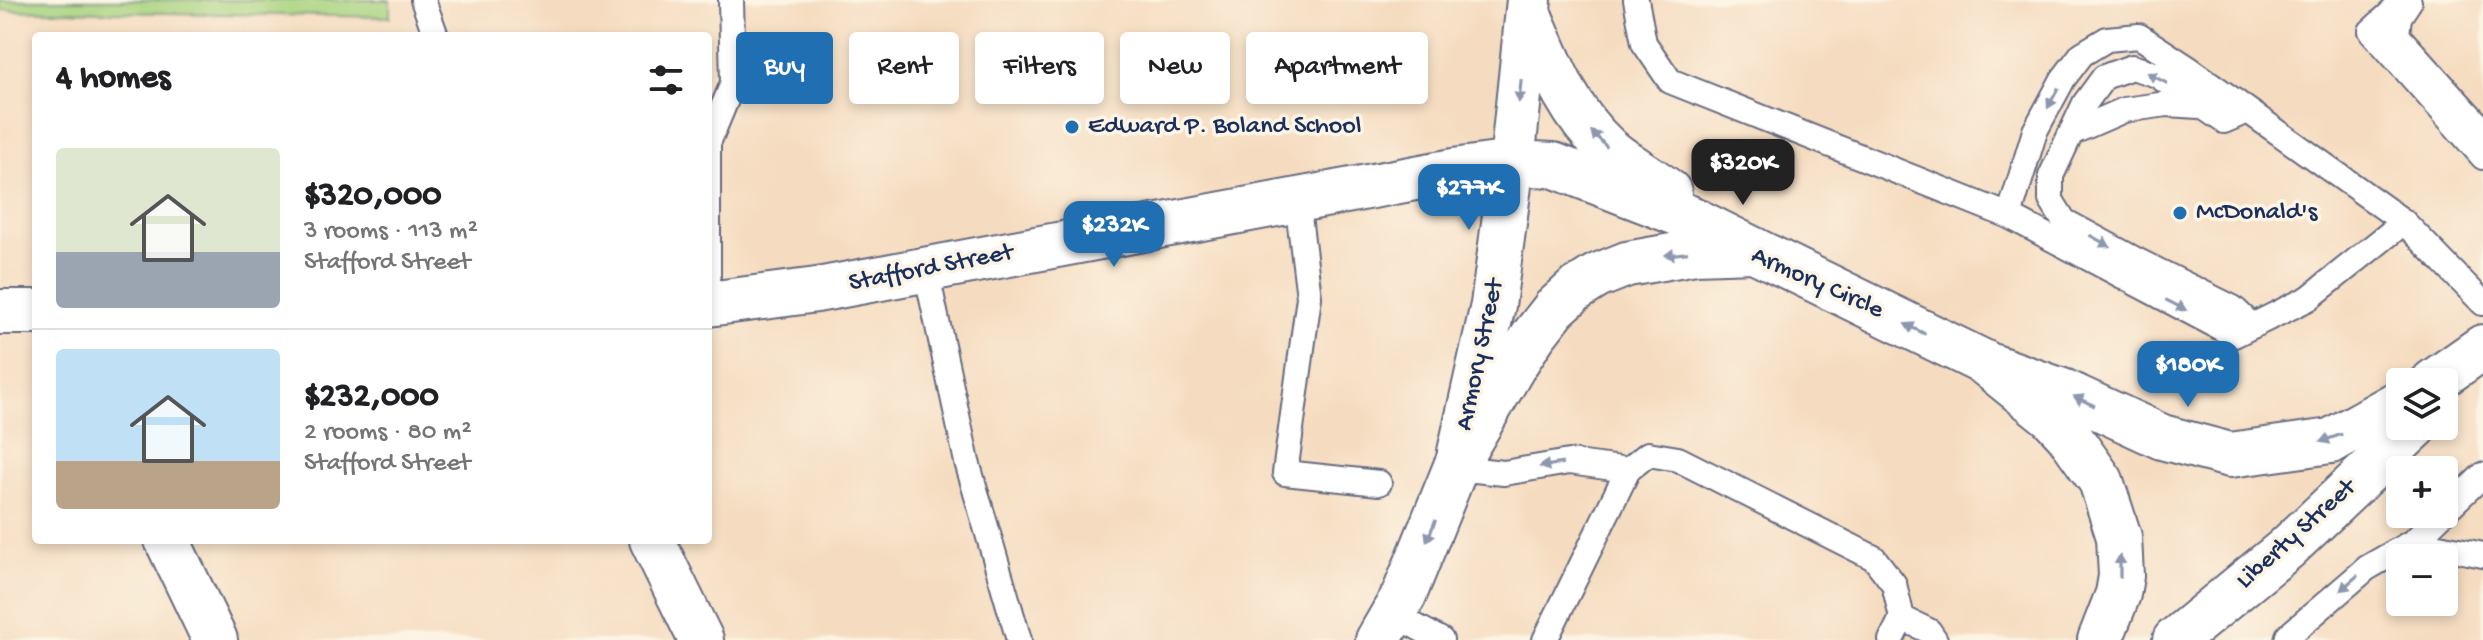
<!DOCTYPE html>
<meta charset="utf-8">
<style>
:root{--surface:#fff;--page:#f2f2f2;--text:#202124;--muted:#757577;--line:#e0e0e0;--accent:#1f6fb2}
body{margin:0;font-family:"Gochi Hand",sans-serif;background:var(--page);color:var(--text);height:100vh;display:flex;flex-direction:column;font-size:30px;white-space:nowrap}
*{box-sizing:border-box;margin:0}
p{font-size:26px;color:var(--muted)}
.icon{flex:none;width:44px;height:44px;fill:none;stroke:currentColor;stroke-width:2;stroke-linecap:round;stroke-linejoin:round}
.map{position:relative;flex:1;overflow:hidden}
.details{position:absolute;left:32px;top:32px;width:680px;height:512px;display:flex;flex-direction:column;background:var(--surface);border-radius:8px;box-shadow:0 4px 12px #0003}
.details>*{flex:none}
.guide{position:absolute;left:736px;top:32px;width:760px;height:72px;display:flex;gap:16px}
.tools{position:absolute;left:2386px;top:368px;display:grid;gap:16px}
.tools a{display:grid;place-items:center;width:72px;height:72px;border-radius:8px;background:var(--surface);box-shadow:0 4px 12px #0003;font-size:40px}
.price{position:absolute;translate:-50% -68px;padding:0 18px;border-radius:16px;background:var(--accent);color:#fff;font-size:26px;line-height:52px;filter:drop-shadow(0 2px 4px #0008)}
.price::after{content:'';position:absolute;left:50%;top:48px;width:24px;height:18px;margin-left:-12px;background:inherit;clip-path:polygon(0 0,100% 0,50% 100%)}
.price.on{background:#222;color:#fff}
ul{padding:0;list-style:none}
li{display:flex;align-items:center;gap:24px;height:200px;padding:0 24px}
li+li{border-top:2px solid var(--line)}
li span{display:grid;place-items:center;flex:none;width:224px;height:160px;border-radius:8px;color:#555}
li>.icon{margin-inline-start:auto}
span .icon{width:96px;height:96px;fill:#fffc;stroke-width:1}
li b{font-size:34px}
h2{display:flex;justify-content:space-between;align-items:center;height:96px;padding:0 24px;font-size:34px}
.tag{padding:0 28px;border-radius:8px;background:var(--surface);box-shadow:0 4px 12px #0003;font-size:28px;line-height:72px}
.tag.on{background:var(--accent);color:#fff}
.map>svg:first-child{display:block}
</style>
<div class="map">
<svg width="2483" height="640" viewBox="0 0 2483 640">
<rect width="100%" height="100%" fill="#fcf5e5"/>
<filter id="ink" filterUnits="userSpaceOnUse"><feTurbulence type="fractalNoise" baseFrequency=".0125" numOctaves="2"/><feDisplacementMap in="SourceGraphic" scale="16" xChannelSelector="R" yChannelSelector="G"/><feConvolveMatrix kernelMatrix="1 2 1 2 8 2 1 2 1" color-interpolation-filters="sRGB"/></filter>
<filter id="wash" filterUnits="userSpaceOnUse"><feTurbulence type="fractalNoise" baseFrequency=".006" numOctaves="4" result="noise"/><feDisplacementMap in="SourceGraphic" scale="32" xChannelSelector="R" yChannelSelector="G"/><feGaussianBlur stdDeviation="1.8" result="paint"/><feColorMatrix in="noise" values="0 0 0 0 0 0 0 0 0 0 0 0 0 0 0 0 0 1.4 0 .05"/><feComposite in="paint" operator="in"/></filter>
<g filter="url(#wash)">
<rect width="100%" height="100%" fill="#f5dbbf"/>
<path fill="#a8d37f" stroke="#62816e" stroke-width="2" d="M 0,0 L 390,0 L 390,17 L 0,10 Z"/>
</g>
<g filter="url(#ink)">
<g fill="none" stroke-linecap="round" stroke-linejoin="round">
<defs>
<path id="lane" d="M 423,0 L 436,36
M 1636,0 L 1644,43 L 1670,81 L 2009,216 L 2234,335 L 2309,298 L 2404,222
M 2405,0 L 2371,31 L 2483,157
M 2409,2 L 2399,17 L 2397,35 L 2483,130
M 2247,111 L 2224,121 L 2157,75 L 2132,67 L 2104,77 L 2085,103 L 2051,176 L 2051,200 L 2064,221 L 2136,260 L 2233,308 L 2252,326
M 2071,133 L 2124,110 L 2167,104 L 2199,106
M 1297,200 L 1309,297 L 1285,473 L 1379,483
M 2009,216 L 2035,131 L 2063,79 L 2082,54 L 2107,39 L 2139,36 L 2188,68 L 2404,222 L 2483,303
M 926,270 L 967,462 L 1019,640
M 708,304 L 708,143 L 733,83 L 731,0
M 1456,468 L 1504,473 L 1569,462 L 1628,470
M 2444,512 L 2483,475
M 2442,514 L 2414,541 L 2483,555
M 1393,614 L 1441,640
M 1902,618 L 1929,631 L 1935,640
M 1545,640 L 1628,470 L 1648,454 L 1678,459 L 1874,558 L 1894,584 L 1902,618 L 1891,640
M 2287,640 L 2288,636 L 2367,568 L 2414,541"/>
<path id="street" d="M 167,540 L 215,640
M 652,540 L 701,640"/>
<path id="secondary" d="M 1531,19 C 1551,66 1568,112 1607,148 C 1626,165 1649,176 1669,192
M 708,304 L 817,290 L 1453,171 L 1512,163 L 1553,165 L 1690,218 L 1754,250
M 0,312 L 36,312
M 1994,367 L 2065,392 L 2162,437 L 2230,455 L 2331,441 L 2400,402
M 2433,382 L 2483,347
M 1460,452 L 1493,305 L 1512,163 L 1529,0
M 2175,640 L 2286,549 L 2416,426"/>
<path id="primary" d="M 1378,640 L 1404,595 L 1459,459 L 1513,367 L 1534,335 L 1555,308 L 1575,290 L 1597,276 L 1627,264 L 1695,252 L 1754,250 L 1985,363 L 2051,416 L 2067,433 L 2101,481 L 2119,537 L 2121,576 L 2118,594 L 2100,640"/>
</defs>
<use href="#lane" stroke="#676b80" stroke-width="28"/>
<use href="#street" stroke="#676b80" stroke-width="48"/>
<use href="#secondary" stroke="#676b80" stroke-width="48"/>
<use href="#primary" stroke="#676b80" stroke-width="48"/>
<use href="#lane" stroke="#fff" stroke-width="24"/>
<use href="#street" stroke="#fff" stroke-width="44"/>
<use href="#secondary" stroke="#fff" stroke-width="44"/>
<use href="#primary" stroke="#fff" stroke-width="44"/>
</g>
<defs><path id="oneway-solid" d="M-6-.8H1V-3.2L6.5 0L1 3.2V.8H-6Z" transform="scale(2)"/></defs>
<g fill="#8d97ae">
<use href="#oneway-solid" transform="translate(2157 78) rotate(-152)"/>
<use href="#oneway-solid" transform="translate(1520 91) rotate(96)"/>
<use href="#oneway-solid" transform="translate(2053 98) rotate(118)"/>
<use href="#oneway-solid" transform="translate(1599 139) rotate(-134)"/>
<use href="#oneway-solid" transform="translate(2100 241) rotate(29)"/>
<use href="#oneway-solid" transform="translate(1676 254) rotate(173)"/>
<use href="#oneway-solid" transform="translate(2176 305) rotate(27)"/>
<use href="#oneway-solid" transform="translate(1915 329) rotate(-154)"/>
<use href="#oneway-solid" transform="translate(2084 401) rotate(-155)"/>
<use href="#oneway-solid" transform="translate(2331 438) rotate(160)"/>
<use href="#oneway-solid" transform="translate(1551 465) rotate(171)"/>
<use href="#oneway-solid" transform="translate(1431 531) rotate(113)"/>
<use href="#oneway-solid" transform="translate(2120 566) rotate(-90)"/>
<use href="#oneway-solid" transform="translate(2349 583) rotate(139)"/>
</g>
</g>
<g fill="#1f6fb2" stroke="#fcf5e5" stroke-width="3">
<circle cx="1072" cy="127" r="8"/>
<circle cx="2180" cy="213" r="8"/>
</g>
<g text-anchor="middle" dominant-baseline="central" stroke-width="7" stroke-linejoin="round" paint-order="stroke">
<g font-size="26" fill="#1b2f5e" stroke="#fcf5e5" text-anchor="start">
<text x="1088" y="127">Edward P. Boland School</text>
<text x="2196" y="213">McDonald's</text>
</g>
<g font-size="26" fill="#1b2f5e" stroke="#fcf5e5">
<text transform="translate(931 269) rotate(-11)">Stafford Street</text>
<text transform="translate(1817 284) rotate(24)">Armory Circle</text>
<text transform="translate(1481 355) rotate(-78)">Armory Street</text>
<text transform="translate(2297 535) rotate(-42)">Liberty Street</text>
</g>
</g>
</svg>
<div class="tools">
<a><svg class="icon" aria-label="layers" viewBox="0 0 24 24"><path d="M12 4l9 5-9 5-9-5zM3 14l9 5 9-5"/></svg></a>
<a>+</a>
<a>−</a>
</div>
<b class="price on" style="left:1743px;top:207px">$320K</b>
<b class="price" style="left:1469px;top:232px">$277K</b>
<b class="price" style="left:1114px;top:269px">$232K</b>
<b class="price" style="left:2188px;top:409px">$180K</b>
<div class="guide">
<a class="tag on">Buy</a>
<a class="tag">Rent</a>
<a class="tag">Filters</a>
<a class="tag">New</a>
<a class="tag">Apartment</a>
</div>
<section class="details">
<h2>4 homes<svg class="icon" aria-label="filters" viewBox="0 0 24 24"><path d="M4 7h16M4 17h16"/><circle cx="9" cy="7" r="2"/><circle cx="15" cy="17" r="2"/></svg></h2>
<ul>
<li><span style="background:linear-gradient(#dfe7d0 65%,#9aa5b1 0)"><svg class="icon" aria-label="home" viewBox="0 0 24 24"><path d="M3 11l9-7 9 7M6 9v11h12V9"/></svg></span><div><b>$320,000</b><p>3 rooms · 113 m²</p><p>Stafford Street</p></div></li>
<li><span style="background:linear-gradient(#bfe0f5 70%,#b9a48a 0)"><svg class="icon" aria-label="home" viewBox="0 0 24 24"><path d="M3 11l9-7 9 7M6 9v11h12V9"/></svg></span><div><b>$232,000</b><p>2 rooms · 80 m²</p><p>Stafford Street</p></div></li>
</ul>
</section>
</div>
